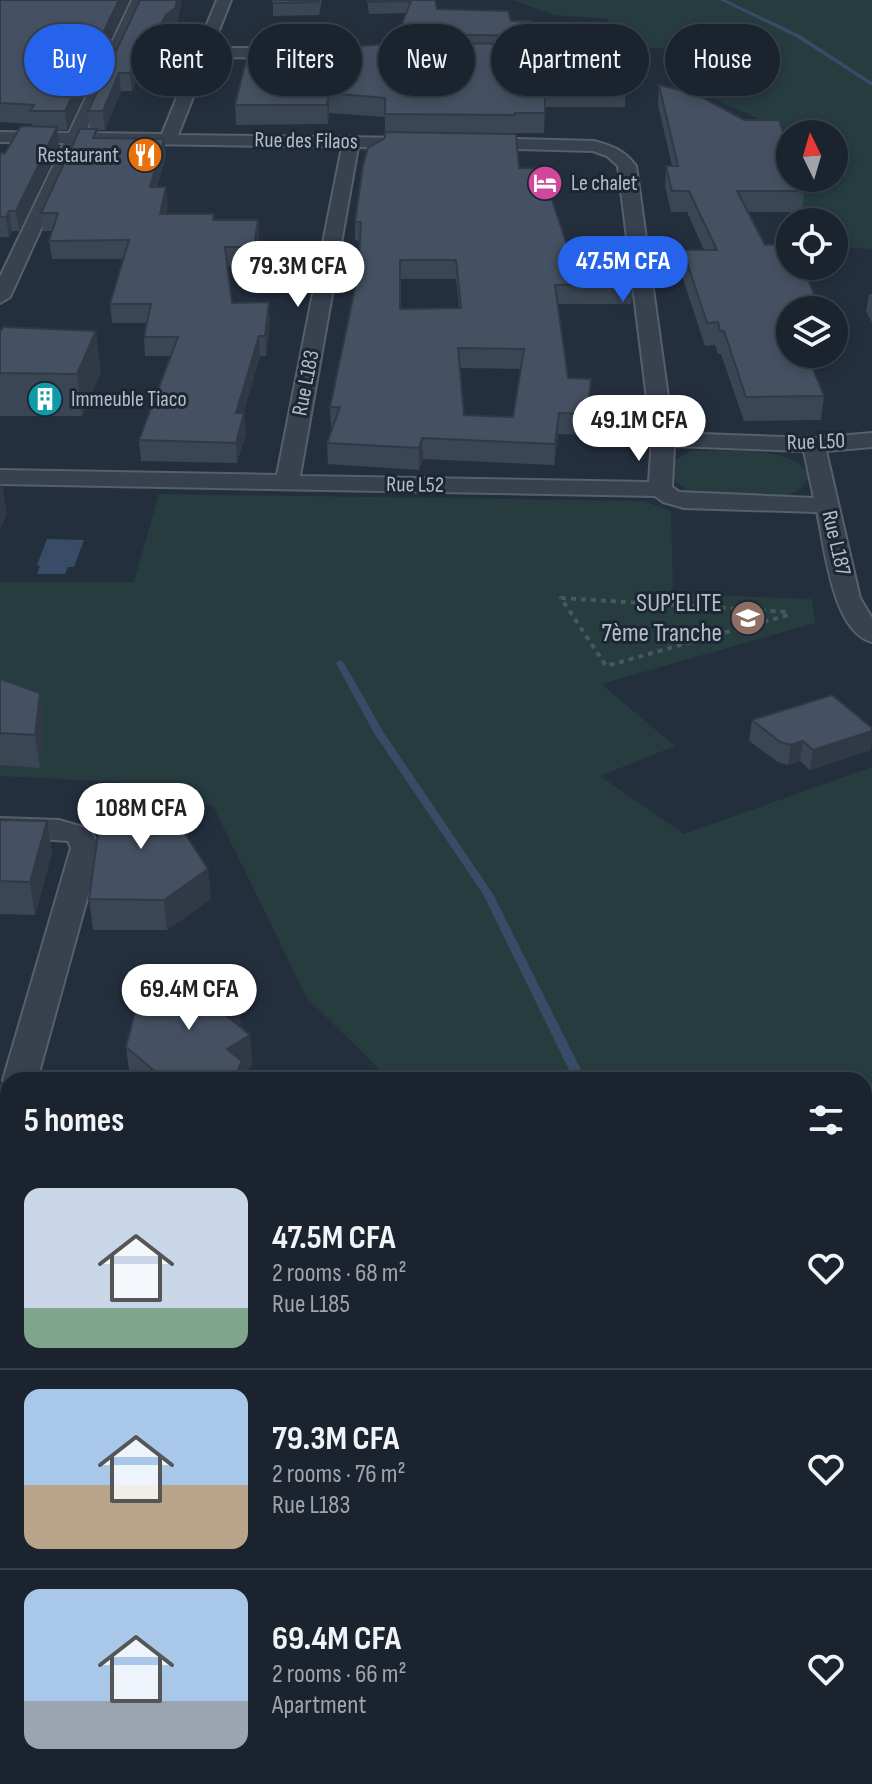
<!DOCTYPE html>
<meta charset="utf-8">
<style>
:root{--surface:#1b232e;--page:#282f3a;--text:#f1f3f6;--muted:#a0a4aa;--line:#39404a;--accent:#2563eb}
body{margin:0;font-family:"Sofia Sans Condensed",sans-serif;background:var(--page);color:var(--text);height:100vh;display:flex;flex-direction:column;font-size:30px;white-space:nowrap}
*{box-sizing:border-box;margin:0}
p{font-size:26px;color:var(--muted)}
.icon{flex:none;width:44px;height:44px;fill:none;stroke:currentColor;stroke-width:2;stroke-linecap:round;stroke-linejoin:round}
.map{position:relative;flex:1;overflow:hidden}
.details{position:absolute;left:0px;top:1072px;width:872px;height:712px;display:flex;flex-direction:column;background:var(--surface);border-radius:24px 24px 0 0;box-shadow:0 4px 12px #0003,0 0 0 2px var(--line)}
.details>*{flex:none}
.top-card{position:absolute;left:24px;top:24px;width:824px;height:72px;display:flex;gap:16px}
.needle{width:52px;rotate:355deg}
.fabs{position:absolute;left:776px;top:120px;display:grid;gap:16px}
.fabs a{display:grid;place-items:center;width:72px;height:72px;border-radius:50%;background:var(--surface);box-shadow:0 4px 12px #0003,0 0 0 2px var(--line);font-size:40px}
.price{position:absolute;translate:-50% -68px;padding:0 18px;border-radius:28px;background:#fff;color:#222;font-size:26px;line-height:52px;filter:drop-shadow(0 2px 4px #0008)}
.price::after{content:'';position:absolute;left:50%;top:48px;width:24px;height:18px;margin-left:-12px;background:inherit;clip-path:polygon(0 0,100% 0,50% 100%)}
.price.current{background:var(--accent);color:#fff}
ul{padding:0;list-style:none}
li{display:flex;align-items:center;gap:24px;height:200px;padding:0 24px}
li+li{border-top:2px solid var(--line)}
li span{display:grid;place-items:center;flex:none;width:224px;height:160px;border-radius:16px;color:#555}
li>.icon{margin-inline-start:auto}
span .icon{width:96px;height:96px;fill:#fffc;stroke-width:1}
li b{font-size:34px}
h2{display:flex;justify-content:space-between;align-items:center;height:96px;padding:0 24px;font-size:34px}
.pill{padding:0 28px;border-radius:36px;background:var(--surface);box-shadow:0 4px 12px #0003,0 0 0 2px var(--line);font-size:28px;line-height:72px}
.pill.current{background:var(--accent);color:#fff}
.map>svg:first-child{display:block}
</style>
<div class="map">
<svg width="872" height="1784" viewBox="0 0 872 1784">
<rect width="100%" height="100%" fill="#242f3e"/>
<path fill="#263c3f" d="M 512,0 L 872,0 L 872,249 L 834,247 L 834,222 L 807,222 L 795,178 L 834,178 L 834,134 L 790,134 L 790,159 L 782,129 L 698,92 L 686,48 L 610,48 L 608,19 L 555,15 Z
M 689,451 C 721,452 794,444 809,476 C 805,488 798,491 786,496 L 690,492 L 671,478 L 671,463 Z
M 159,494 L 643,501 L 671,511 L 673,594 L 812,599 L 815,623 L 601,684 L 675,746 L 600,776 L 684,834 L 872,767 L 872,1134 L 864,1139 L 864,1080 L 390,1080 L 307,998 L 213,806 L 121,782 L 0,776 L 0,582 L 134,582 Z
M 0,1168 L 8,1168 L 8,1776 L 864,1776 L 864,1385 L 872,1392 L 872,1784 L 0,1784 Z"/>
<path fill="#394c67" d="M 47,539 L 84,540 L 74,567 L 68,567 L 65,574 L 37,574 L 40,566 L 37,565 Z"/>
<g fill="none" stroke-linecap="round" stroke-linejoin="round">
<path fill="#394c67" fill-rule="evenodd" d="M 720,0 L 726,0 L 800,35 L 872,82 L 872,86 L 796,37 Z
M 340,660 L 344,663 L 384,733 L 493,894 L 586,1080 L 574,1080 L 483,894 L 374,733 L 336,663 Z"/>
<defs>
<path id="minor" d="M 132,0 L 146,0 L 85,133 L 162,134 L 217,0 L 231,0 L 212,48 L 294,48 L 302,53 L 294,58 L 209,57 L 178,135 L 418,138 L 426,143 L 418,148 L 358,147 L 300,476 L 649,482 L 652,439 L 618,166 L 607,156 L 593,151 L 478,148 L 470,143 L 478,138 L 594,141 C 612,146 624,150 636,166 L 673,433 L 814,438 L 872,433 L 872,447 L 826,451 L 860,598 L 872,618 L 872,642 C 832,632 825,546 817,512 L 684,508 L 663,502 L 655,496 L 0,484 L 0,470 L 277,475 L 342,147 L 80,143 L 10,297 L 0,303 L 0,277 L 64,143 L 0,142 L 0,132 L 69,133 ZM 674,446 L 804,451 L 814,498 L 679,492 L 672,487 Z
M 0,818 L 59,820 L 89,829 L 101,848 L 37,1080 L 8,1080 L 8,1088 L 3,1080 L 71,848 L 68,841 L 0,836 Z
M 8,1108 L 8,1159 L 0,1162 L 0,1110 Z
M 0,1499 L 8,1500 L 8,1536 L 0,1535 Z
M 759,1776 L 814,1776 L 817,1784 L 762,1784 Z"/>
</defs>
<use href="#minor" stroke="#565f6c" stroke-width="4"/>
<path stroke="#44595c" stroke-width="4" stroke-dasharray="5 5" stroke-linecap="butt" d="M 561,598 L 787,612 L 788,615 L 606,666 Z"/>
<use href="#minor" fill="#38414e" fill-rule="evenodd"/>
</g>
<path fill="#3b4654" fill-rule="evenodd" d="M 0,0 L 129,0 L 67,130 L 57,130 L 59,146 L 19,231 L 12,231 L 9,237 L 0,237 L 0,153 L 5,153 L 32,126 L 32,124 L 0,122 Z
M 140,0 L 177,25 L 166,34 L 149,74 L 139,74 L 132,91 L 121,91 L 105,130 L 97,130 L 98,138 L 164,139 L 166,156 L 157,187 L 168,205 L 166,214 L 214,214 L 214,220 L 258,220 L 259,238 L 256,266 L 228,266 L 232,303 L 270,322 L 266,356 L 260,356 L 243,413 L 246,433 L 237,463 L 141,461 L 139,440 L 170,356 L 145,356 L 144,337 L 147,323 L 112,323 L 110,304 L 124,259 L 52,259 L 49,241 L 52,231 L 43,231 L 41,213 L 90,129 L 88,111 Z
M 273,0 L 322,0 L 319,15 L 273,16 Z
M 367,0 L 435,0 L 437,9 L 511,21 L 537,36 L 536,44 L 543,49 L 626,87 L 625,107 L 545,107 L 544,133 L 514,133 L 519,168 L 554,169 L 553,188 L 549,191 L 568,248 L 633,284 L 631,304 L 558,304 L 568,378 L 591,379 L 586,435 L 558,434 L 554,465 L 423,459 L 419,470 L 328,464 L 327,443 L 332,428 L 331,428 L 330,407 L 358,274 L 360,241 L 355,240 L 355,222 L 385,138 L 385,117 L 329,113 L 328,124 L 236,125 L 235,105 L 364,46 L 399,43 L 398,34 L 407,13 L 369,14 ZM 401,279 L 456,279 L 459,308 L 400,309 ZM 459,368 L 521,369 L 513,417 L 464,415 Z
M 659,85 L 804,191 L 802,212 L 748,212 L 790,310 L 790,354 L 824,396 L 821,420 L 744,421 L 721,354 L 718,354 L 715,345 L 705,346 L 681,273 L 683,250 L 704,250 L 687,212 L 671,212 L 665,186 L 666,166 L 672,166 L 658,105 Z
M 869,294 L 872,294 L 872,323 L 866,311 Z
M 0,332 L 101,372 L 82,416 L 0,416 Z
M 0,679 L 40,693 L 45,726 L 40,768 L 0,765 Z
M 752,720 L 872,728 L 871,750 L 810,770 L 800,761 L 788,765 L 778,762 L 749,741 Z
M 0,820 L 47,821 L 52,853 L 35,915 L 0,914 Z
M 208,869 L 211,899 L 167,930 L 93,930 L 89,899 Z
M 241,1024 L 238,1026 L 250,1035 L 252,1066 L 243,1072 L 244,1080 L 133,1080 L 130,1078 L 126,1047 Z
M 8,1209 L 8,1494 L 0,1494 L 0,1274 L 5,1255 L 1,1238 Z
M 864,1627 L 872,1631 L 872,1759 L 864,1754 Z"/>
<path fill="#303945" d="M 119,0 L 129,0 L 67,130 L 65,111 Z
M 177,0 L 182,0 L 177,25 L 166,34 L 149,74 L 147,56 L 165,16 Z
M 138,56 L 139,74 L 132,91 L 130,73 Z
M 119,73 L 121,91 L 105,130 L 103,111 Z
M 329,93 L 329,113 L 328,124 L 327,105 Z
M 57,127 L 59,146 L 19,231 L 16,211 Z
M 164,139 L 166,156 L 151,205 L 150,187 Z
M 554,169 L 553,188 L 542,197 L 543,179 Z
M 166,187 L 168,205 L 162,233 L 160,214 Z
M 9,211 L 12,231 L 9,237 L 6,217 Z
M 258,220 L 259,238 L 256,266 L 254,247 Z
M 269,302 L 270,322 L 266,356 L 265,336 Z
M 96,331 L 101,372 L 82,416 L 77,374 Z
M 259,336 L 260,356 L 238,433 L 236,413 Z
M 591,379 L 590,400 L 586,435 L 587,414 Z
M 244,413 L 246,433 L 237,463 L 236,443 Z
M 559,413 L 558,434 L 554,465 L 555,444 Z
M 422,438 L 423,459 L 419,470 L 419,448 Z
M 2,484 L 7,514 L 0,530 L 0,489 Z
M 40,693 L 45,726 L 40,768 L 35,735 Z
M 872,731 L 871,750 L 810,770 L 813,750 Z
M 803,741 L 800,761 L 788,765 L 791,745 Z
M 47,821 L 52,853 L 35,915 L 30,882 Z
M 208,869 L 211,899 L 167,930 L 164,900 Z
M 238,993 L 241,1024 L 235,1028 L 222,1012 L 227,1000 Z
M 250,1035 L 252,1066 L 243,1072 L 244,1080 L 233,1080 L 227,1049 Z"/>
<path fill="#455162" stroke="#303945" stroke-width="2" fill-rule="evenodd" d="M 0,0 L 119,0 L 65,111 L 30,111 L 34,105 L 0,103 Z
M 140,0 L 177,0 L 175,8 L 165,16 L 147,56 L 138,56 L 130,73 L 119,73 L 103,111 L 88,111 Z
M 273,0 L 319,0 L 319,2 L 273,3 Z
M 369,0 L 435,0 L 437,9 L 508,11 L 511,21 L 532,21 L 537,36 L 398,34 L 411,1 L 369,2 Z
M 262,43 L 364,46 L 393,43 L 542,44 L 543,49 L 615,49 L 626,87 L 545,88 L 545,113 L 515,113 L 515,115 L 385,114 L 385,98 L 329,93 L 327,105 L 235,105 L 246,61 L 251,61 L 255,46 L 262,46 Z
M 659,85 L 694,93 L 744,120 L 779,120 L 790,151 L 790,178 L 800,178 L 804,191 L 737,191 L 765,245 L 790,244 L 790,266 L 802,266 L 821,310 L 790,310 L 790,354 L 807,354 L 824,396 L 746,397 L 724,331 L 720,331 L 718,322 L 707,323 L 683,250 L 717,250 L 689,191 L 672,191 L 666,166 L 678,166 Z
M 21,126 L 57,127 L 16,211 L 9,211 L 6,217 L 0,217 L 0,153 L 5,153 Z
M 80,129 L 97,129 L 93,138 L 164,139 L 150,187 L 166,187 L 160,214 L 214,214 L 213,220 L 258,220 L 254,247 L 225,247 L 232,303 L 269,302 L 265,336 L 259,336 L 236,413 L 244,413 L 236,443 L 139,440 L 178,337 L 144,337 L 151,304 L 110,304 L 129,240 L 49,241 L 58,213 L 41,213 Z
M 385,132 L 516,134 L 519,168 L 554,169 L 543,179 L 546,182 L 568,248 L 623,246 L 633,284 L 555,285 L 568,378 L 591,379 L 587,414 L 559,413 L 555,444 L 422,438 L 419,448 L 327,443 L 340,407 L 330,407 L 358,274 L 361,222 L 355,222 L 363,165 L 368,148 L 385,138 ZM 400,260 L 456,260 L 461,308 L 400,309 ZM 458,348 L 524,349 L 513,417 L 464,415 Z
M 3,327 L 96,331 L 77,374 L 0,373 L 0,332 Z
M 0,679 L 40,693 L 35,735 L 0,733 Z
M 832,695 L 872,728 L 872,731 L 813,750 L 803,741 L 791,745 L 780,742 L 752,720 Z
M 158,792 L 208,869 L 164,900 L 89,899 L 103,797 Z
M 0,820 L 47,821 L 30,882 L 0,881 Z
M 209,970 L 238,993 L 227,1000 L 233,1006 L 222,1012 L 250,1035 L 227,1049 L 242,1061 L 233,1080 L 165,1080 L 126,1047 L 135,1012 Z
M 8,1209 L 8,1238 L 1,1238 Z
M 8,1241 L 8,1468 L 0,1468 L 0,1274 Z
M 864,1627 L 872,1631 L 872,1724 L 864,1720 Z"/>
<defs>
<symbol id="restaurant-disc" viewBox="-11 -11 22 22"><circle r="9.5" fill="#e8710a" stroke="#1d2633"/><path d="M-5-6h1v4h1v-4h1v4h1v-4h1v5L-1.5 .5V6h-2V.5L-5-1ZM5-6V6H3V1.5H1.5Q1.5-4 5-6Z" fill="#fff"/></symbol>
<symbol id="hotel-disc" viewBox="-11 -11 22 22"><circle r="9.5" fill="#d1479c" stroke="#1d2633"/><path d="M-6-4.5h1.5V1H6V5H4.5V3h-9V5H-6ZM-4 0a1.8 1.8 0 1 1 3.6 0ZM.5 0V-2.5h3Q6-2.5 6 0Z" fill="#fff"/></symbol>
<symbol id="building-disc" viewBox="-11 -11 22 22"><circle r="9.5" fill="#0f9aa8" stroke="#1d2633"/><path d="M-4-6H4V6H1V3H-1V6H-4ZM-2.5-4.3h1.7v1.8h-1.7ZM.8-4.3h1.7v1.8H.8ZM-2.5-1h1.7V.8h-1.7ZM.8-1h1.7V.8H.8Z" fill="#fff"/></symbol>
<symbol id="university-disc" viewBox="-11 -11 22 22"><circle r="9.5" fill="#8d6e63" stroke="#1d2633"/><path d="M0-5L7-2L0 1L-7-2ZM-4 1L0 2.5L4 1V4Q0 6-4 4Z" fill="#fff"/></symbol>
</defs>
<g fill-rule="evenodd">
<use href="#restaurant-disc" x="125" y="135" width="40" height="40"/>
<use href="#hotel-disc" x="525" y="163" width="40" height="40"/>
<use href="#building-disc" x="25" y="379" width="40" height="40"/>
<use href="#university-disc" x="728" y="598" width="40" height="40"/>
</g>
<g text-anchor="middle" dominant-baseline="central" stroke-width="6" stroke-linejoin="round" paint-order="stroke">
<g font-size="22" fill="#b4bcc9" stroke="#1d2633">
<text transform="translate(306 141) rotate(1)">Rue des Filaos</text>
<text transform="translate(306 383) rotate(-79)">Rue L183</text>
<text transform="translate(816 442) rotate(-2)">Rue L50</text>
<text transform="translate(415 485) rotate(1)">Rue L52</text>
<text transform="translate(836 543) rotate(77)">Rue L187</text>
</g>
<g font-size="22" fill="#b4bcc9" stroke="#1d2633" text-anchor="start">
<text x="119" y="155" text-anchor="end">Restaurant</text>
<text x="571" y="183">Le chalet</text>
<text x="71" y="399">Immeuble Tiaco</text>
</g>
<g font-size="26" fill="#b4bcc9" stroke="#1d2633" text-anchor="end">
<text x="722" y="603">SUP'ELITE<tspan x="722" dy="30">7ème Tranche</tspan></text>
</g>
</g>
</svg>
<div class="fabs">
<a><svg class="needle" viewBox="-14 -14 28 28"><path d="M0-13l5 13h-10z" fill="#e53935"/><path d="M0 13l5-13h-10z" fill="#a0a4aa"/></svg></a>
<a><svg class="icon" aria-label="locate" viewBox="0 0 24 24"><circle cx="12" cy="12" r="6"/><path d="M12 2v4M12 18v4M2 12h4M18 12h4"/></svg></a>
<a><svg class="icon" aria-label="layers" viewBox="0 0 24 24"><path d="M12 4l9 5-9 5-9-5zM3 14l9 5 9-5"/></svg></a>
</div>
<b class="price current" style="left:623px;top:304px">47.5M CFA</b>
<b class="price" style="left:298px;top:309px">79.3M CFA</b>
<b class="price" style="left:639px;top:463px">49.1M CFA</b>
<b class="price" style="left:141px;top:851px">108M CFA</b>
<b class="price" style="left:189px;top:1032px">69.4M CFA</b>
<div class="top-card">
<a class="pill current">Buy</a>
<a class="pill">Rent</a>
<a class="pill">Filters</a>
<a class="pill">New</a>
<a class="pill">Apartment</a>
<a class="pill">House</a>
</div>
<section class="details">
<h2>5 homes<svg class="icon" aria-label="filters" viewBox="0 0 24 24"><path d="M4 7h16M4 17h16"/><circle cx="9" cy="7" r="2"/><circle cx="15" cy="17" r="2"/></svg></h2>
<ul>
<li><span style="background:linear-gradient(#c9d6e8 75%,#7fa58c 0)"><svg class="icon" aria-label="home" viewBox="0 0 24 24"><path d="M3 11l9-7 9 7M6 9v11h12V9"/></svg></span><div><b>47.5M CFA</b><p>2 rooms · 68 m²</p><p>Rue L185</p></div><svg class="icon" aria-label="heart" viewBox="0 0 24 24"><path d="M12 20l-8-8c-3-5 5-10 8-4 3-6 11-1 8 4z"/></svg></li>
<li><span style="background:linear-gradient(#a9c7e8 60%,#b9a48a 0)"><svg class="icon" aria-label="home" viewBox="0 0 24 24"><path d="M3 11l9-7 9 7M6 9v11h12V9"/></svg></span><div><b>79.3M CFA</b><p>2 rooms · 76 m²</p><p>Rue L183</p></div><svg class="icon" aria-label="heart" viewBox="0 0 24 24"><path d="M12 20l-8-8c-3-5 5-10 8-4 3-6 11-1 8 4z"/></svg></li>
<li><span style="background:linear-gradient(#a9c7e8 70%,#9aa5b1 0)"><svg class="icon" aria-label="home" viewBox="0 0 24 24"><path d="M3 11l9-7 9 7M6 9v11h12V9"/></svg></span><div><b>69.4M CFA</b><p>2 rooms · 66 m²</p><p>Apartment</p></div><svg class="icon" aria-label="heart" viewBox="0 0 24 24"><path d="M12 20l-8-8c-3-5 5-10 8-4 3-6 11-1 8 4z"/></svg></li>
</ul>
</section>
</div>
